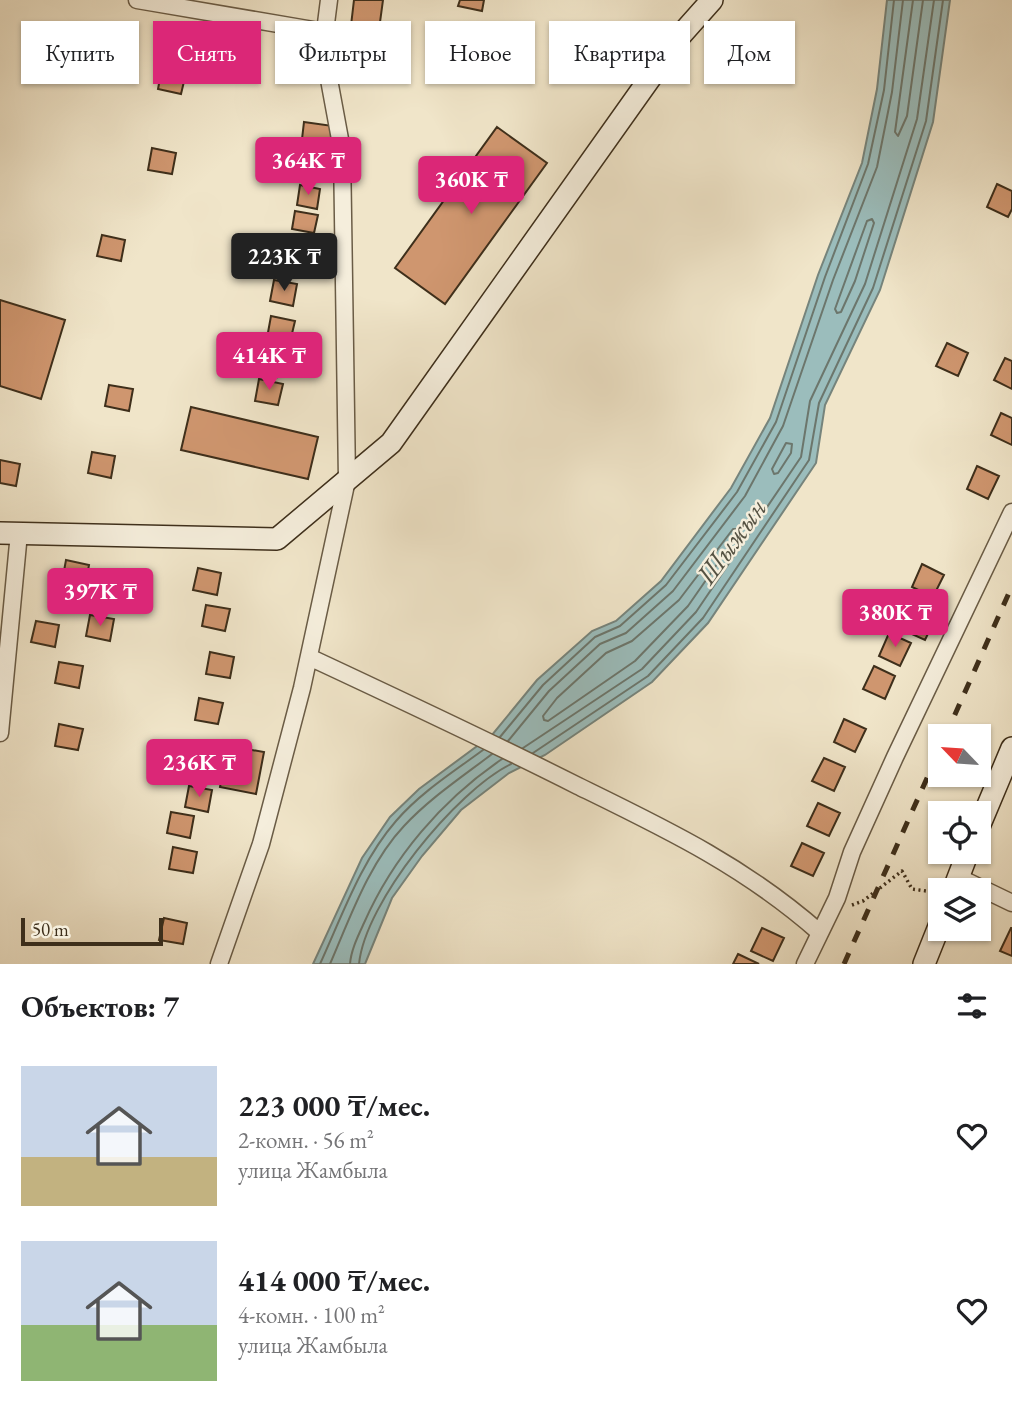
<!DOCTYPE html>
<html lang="ru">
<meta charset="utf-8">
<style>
:root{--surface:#fff;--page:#f6f6f6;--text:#202124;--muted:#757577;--accent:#db2777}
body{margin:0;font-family:"EB Garamond",serif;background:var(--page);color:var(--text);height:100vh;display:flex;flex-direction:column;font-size:26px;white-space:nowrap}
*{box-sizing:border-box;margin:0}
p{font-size:23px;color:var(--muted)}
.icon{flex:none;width:38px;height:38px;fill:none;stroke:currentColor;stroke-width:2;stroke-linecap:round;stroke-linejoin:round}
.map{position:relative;height:964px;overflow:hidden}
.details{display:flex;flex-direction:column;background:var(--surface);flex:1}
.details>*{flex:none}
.banner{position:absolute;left:21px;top:21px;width:971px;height:63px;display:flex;gap:14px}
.needle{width:46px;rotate:295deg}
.controls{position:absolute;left:928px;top:724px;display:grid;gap:14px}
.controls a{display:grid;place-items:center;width:63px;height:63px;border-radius:0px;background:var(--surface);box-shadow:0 2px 5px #0004;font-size:35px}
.scale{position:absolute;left:21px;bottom:18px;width:142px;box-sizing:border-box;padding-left:7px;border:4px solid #3e2f1b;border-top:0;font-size:19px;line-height:24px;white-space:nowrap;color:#3e2f1b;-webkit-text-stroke:5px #f5eedc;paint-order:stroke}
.price{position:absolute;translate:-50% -60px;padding:0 16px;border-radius:7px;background:var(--accent);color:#fff;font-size:23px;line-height:46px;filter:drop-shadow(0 2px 4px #0008)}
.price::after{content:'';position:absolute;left:50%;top:42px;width:21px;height:16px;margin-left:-10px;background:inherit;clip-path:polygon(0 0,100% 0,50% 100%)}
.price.current{background:#222;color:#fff}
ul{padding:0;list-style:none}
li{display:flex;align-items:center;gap:21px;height:175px;padding:0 21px}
li span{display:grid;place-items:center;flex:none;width:196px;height:140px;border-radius:0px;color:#555}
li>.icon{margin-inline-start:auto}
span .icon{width:84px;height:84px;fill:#fffc;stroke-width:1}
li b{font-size:30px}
h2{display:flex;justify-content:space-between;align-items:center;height:84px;padding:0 21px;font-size:30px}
.tag{padding:0 24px;border-radius:0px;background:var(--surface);box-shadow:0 2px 5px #0004;font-size:24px;line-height:63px}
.tag.current{background:var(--accent);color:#fff}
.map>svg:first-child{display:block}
</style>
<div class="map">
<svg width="1012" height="964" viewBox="0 0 1012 964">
<rect width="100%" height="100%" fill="#f0e5c9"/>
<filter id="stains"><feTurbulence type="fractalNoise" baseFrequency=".00286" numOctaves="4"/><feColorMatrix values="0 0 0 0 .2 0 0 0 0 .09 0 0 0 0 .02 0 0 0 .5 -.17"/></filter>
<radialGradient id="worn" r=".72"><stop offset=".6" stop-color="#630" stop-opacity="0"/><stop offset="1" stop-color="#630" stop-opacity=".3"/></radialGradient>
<path fill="#9bbdbc" stroke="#76847c" stroke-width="2" d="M 887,0 L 950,0 L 933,122 L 880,290 L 825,405 L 816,463 L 708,623 L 652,682 L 545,755 L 509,773 L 461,810 L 422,856 L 392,898 L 365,964 L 313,964 L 362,858 L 390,817 L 419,789 L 492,735 L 537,680 L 592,631 L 616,621 L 661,581 L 731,488 L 770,418 L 818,275 L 862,163 L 877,89 Z"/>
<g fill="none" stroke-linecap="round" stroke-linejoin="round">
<path stroke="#6c766c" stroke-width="2" d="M 913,0 L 895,132 L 898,136 L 907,116 L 923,0
M 872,219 L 874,223 L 855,281 L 841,312 L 837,313 L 835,309 L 867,221 Z
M 786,443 L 792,444 L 791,453 L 778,473 L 774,474 L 772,469 Z
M 733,529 L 738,529 L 738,534 L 688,606 L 635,661 L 548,721 L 544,720 L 543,716 L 557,698 L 606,653 L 632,641 L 679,600 Z
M 500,737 L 543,685 L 595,637 L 620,626 L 666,585 L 737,492 L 776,422 L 825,277 L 868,164 L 884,90 L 894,0
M 508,741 L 549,691 L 600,644 L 626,633 L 673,591 L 745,496 L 783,426 L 833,280 L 877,167 L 892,92 L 903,0
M 523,748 L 642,669 L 696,612 L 801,457 L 810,401 L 865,284 L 917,119 L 934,0
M 533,753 L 648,676 L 703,618 L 809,460 L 819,403 L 873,288 L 926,121 L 943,0
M 320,964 C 342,916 361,861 396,821 C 420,793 453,772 483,750
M 330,964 C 350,918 369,863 404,826 C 430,798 462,777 492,754
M 350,964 C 351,950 358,936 364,923 C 393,857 442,800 502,759
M 359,964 C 365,902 456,791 511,764"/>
</g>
<path fill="#cf966f" stroke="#3e2f1b" stroke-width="2" d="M 354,0 L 383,0 L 378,37 L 350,34 Z
M 460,0 L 484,0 L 482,11 L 458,6 Z
M 293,35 L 321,39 L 316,81 L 288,78 Z
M 162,68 L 186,73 L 181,94 L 158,89 Z
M 304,122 L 333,126 L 328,168 L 299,165 Z
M 497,127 L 547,163 L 445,304 L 395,268 Z
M 152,148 L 176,153 L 172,174 L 148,170 Z
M 997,184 L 1012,191 L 1012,209 L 1008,217 L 987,207 Z
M 300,185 L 320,189 L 317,209 L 297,205 Z
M 295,211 L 318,215 L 314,233 L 292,229 Z
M 102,235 L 125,240 L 121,261 L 97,256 Z
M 274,280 L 297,284 L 293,306 L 270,301 Z
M 0,300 L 65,320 L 41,399 L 0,386 Z
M 271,316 L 295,321 L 290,342 L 267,338 Z
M 947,343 L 968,353 L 958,376 L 936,366 Z
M 258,351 L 281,356 L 277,377 L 253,373 Z
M 1005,358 L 1012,361 L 1012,389 L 994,380 Z
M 259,379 L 283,384 L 278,405 L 255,401 Z
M 109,385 L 133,389 L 129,411 L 105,406 Z
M 191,407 L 318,437 L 308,479 L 181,450 Z
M 1001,413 L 1012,418 L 1012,445 L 991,435 Z
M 92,452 L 115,456 L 111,478 L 88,473 Z
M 0,460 L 20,464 L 16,486 L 0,483 Z
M 977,466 L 999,476 L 988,499 L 967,489 Z
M 66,560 L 89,565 L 85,587 L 62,582 Z
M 922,564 L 944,575 L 933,597 L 912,587 Z
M 198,568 L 221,573 L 217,595 L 193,590 Z
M 206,605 L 230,609 L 225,631 L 202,626 Z
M 914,607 L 936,617 L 925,640 L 903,630 Z
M 90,615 L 114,619 L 110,641 L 86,636 Z
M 36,621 L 59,625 L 55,647 L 31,642 Z
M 889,633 L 911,643 L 900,666 L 879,656 Z
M 210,652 L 234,657 L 230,678 L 206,674 Z
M 59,662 L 83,666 L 79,688 L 55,683 Z
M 874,666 L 895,676 L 885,699 L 863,689 Z
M 199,698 L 223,703 L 218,724 L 195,720 Z
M 844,719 L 866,729 L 855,752 L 834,742 Z
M 59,724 L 83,729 L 78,750 L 55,746 Z
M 228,746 L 264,752 L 256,794 L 220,787 Z
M 824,758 L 845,767 L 834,791 L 812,781 Z
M 189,786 L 212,790 L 208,812 L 185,807 Z
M 818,803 L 840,813 L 829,836 L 807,826 Z
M 171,812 L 194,816 L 190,838 L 167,833 Z
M 802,843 L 824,853 L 813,876 L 791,866 Z
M 173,847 L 197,852 L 193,873 L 169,869 Z
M 164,918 L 187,923 L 183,944 L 159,940 Z
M 762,928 L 784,938 L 773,961 L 751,951 Z
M 1011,928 L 1012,928 L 1012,956 L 1000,951 Z
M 738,954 L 759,964 L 733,964 Z"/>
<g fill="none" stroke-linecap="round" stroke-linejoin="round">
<defs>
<path id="street" d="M 137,0 L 325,32
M 309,657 C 399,699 489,741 578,786 C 666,829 744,866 819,932
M 0,733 L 19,533
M 958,877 L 1012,903
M 219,964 L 261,844 L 302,688 L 347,480 L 342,150 L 323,47 L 329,0
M 805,964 L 837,898 L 852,852 L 895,757 L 1012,512"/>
<path id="secondary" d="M 0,533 L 277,539 L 391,443 L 680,36 L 712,0
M 978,829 L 1012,748
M 953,891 L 968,852
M 924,964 L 940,924"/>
</defs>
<use href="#street" stroke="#6a5c46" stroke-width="19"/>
<use href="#secondary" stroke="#3e2f1b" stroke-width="24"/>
<path stroke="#3e2f1b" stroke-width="3.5" stroke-dasharray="2 3.5" stroke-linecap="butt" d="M 852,905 L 863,901 L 902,871 L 912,889 L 934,892"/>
<use href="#street" stroke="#f5eedc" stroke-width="16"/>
<use href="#secondary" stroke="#f5eedc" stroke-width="21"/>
<path stroke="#3e2f1b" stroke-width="5" stroke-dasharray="12 12" stroke-linecap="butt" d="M 945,737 L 1012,586
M 844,964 L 940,749"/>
</g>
<g text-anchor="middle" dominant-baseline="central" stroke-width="5" stroke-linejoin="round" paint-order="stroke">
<g font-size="28" font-style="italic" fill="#555243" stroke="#f5eedc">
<text transform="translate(731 541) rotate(-54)">Шыжын</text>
</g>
</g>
<rect width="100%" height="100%" filter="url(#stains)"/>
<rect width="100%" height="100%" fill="url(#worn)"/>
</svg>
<div class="controls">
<a><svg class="needle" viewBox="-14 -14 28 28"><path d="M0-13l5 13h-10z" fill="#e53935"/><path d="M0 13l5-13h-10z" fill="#757577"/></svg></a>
<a><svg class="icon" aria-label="locate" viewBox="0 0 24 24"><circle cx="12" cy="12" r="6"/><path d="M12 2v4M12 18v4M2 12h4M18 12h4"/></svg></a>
<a><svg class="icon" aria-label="layers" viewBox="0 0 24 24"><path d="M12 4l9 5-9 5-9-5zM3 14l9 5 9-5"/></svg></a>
</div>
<div class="scale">50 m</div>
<b class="price" style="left:308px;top:197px">364K ₸</b>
<b class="price" style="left:471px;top:216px">360K ₸</b>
<b class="price current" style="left:284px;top:293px">223K ₸</b>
<b class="price" style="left:269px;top:392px">414K ₸</b>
<b class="price" style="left:100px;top:628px">397K ₸</b>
<b class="price" style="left:895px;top:649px">380K ₸</b>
<b class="price" style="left:199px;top:799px">236K ₸</b>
<div class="banner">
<a class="tag">Купить</a>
<a class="tag current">Снять</a>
<a class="tag">Фильтры</a>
<a class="tag">Новое</a>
<a class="tag">Квартира</a>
<a class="tag">Дом</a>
</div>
</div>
<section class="details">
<h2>Объектов: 7<svg class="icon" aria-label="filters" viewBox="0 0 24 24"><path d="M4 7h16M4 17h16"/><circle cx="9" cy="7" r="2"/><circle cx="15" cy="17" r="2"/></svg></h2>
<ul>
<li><span style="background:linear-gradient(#c9d6e8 65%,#c2b280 0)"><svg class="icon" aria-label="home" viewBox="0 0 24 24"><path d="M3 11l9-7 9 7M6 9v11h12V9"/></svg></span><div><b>223 000 ₸/мес.</b><p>2-комн. · 56 m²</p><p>улица Жамбыла</p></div><svg class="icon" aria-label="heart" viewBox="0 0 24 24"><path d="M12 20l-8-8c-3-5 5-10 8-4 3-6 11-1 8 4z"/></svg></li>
<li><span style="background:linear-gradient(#c9d6e8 60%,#8fb573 0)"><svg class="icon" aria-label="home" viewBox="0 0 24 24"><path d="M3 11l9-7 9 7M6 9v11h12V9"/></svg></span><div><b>414 000 ₸/мес.</b><p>4-комн. · 100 m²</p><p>улица Жамбыла</p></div><svg class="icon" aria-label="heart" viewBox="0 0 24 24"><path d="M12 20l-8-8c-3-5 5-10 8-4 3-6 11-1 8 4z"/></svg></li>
</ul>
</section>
